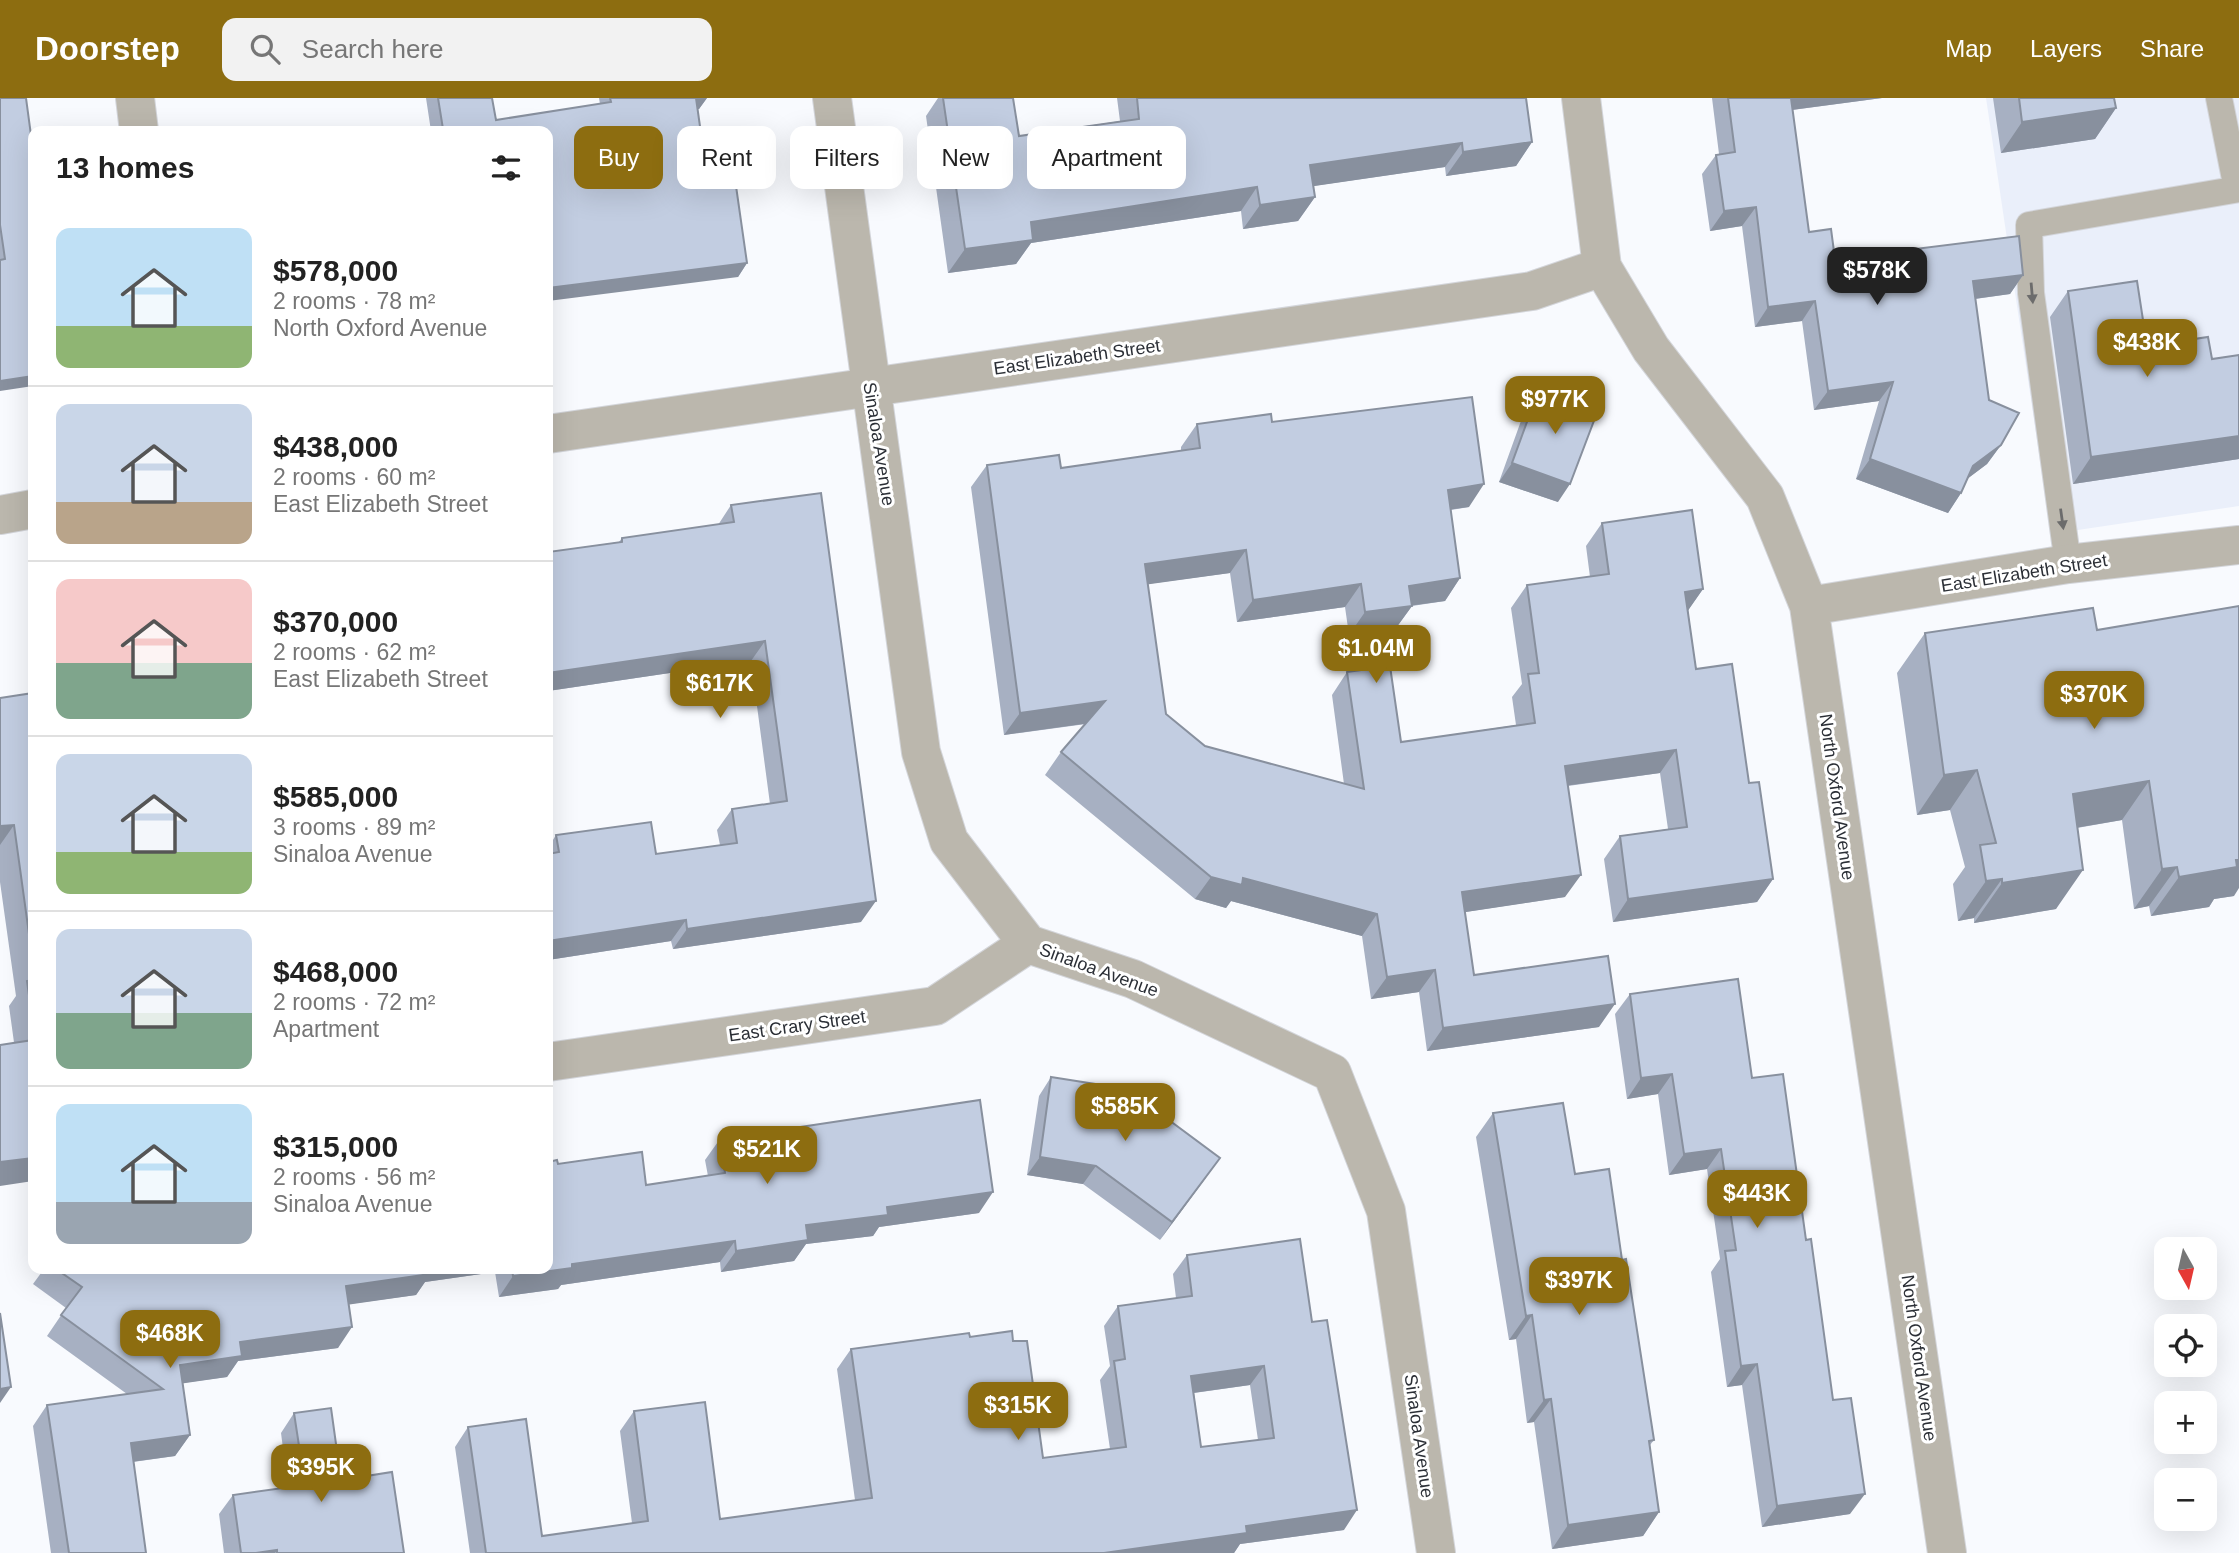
<!DOCTYPE html>
<meta charset="utf-8">
<style>
:root{--surface:#fff;--page:#f2f2f2;--text:#222;--muted:#767676;--line:#e0e0e0;--accent:#8d6d10}
body{margin:0;font-family:Helvetica,sans-serif;background:var(--page);color:var(--text);height:100vh;display:flex;flex-direction:column;font-size:26px;white-space:nowrap}
*{box-sizing:border-box;margin:0}
p{font-size:23px;color:var(--muted)}
.icon{flex:none;width:38px;height:38px;fill:none;stroke:currentColor;stroke-width:2;stroke-linecap:round;stroke-linejoin:round}
.map{position:relative;flex:1;overflow:hidden}
.sheet{position:absolute;left:28px;top:28px;width:525px;height:1148px;display:flex;flex-direction:column;background:var(--surface);border-radius:14px;box-shadow:0 7px 28px #0002}
.sheet>*{flex:none}
.hud{position:absolute;left:574px;top:28px;width:665px;height:63px;display:flex;gap:14px}
.needle{width:46px;rotate:172deg}
.tools{position:absolute;left:2154px;top:1139px;display:grid;gap:14px}
.tools a{display:grid;place-items:center;width:63px;height:63px;border-radius:14px;background:var(--surface);box-shadow:0 7px 28px #0002;font-size:35px}
.price{position:absolute;translate:-50% -60px;padding:0 16px;border-radius:14px;background:var(--accent);color:#fff;font-size:23px;line-height:46px;filter:drop-shadow(0 2px 4px #0008)}
.price::after{content:'';position:absolute;left:50%;top:42px;width:21px;height:16px;margin-left:-10px;background:inherit;clip-path:polygon(0 0,100% 0,50% 100%)}
.price.active{background:#222;color:#fff}
ul{padding:0;list-style:none}
li{display:flex;align-items:center;gap:21px;height:175px;padding:0 28px}
li+li{border-top:2px solid var(--line)}
li span{display:grid;place-items:center;flex:none;width:196px;height:140px;border-radius:14px;color:#555}
li>.icon{margin-inline-start:auto}
span .icon{width:84px;height:84px;fill:#fffc;stroke-width:1}
li b{font-size:30px}
h2{display:flex;justify-content:space-between;align-items:center;height:84px;padding:0 28px;font-size:30px}
.pill{padding:0 24px;border-radius:14px;background:var(--surface);box-shadow:0 7px 28px #0002;font-size:24px;line-height:63px}
.pill.active{background:var(--accent);color:#fff}
header{display:flex;align-items:center;gap:42px;box-sizing:border-box;height:98px;padding:0 35px;background:var(--accent);color:#fff}
header strong{font-size:33px}
nav{display:flex;gap:38px;margin-inline-start:auto;font-size:24px}
.search{width:490px;height:63px;background:var(--page);display:flex;align-items:center;gap:18px;box-sizing:border-box;padding:0 24px;border-radius:14px;color:var(--muted);font-size:26px}
.map>svg:first-child{display:block}
</style>
<header>
<strong>Doorstep</strong>
<div class="search"><svg class="icon" aria-label="search" viewBox="0 0 24 24"><circle cx="10" cy="10" r="6"/><path d="M15 15l6 6"/></svg>Search here</div>
<nav><a>Map</a><a>Layers</a><a>Share</a></nav>
</header>
<div class="map">
<svg width="2239" height="1455" viewBox="0 0 2239 1455">
<rect width="100%" height="100%" fill="#f8fafe"/>
<path fill="#eaeffa" d="M 1986,0 L 2239,0 L 2239,408 L 2051,436 Z"/>
<g fill="none" stroke-linecap="round" stroke-linejoin="round">
<defs>
<path id="service" d="M 2219,0 L 2237,91
M 2068,466 L 2031,195 L 2029,127 L 2239,91"/>
<path id="minor" d="M 135,0 L 139,33
M 832,0 L 921,654 L 949,743 L 1028,846 L 1133,881 L 1332,975 L 1386,1113 L 1436,1455
M 1581,0 L 1602,169 L 1651,251 L 1765,399 L 1809,508 L 1947,1455
M 548,336 L 1532,193 L 1602,169
M 0,417 L 33,411
M 1809,508 L 2068,466 L 2239,447
M 548,964 L 935,908 L 1028,846"/>
</defs>
<use href="#service" stroke="#d3d5da" stroke-width="28"/>
<use href="#minor" stroke="#d3d5da" stroke-width="40"/>
<use href="#service" stroke="#bbb7ad" stroke-width="26"/>
<use href="#minor" stroke="#bbb7ad" stroke-width="38"/>
</g>
<path fill="#a7b0c2" fill-rule="evenodd" d="M 0,0 L 26,0 L 0,293 Z
M 426,0 L 492,0 L 496,22 L 600,6 L 599,0 L 707,0 L 699,11 L 697,11 L 708,85 L 747,165 L 738,179 L 548,33 L 431,33 Z
M 938,0 L 1013,0 L 1019,38 L 1120,23 L 1117,0 L 1526,0 L 1532,44 L 1516,68 L 1446,78 L 1445,69 L 1313,88 L 1315,99 L 1298,123 L 1243,131 L 1241,113 L 1031,145 L 1016,166 L 948,175 L 926,18 Z
M 1712,0 L 1882,0 L 1792,12 L 1809,134 L 1835,161 L 2023,177 L 2010,196 L 1975,201 L 1989,302 L 2001,347 L 1987,366 L 1967,381 L 1961,395 L 1948,415 L 1856,381 L 1879,303 L 1814,312 L 1802,223 L 1755,229 L 1742,128 L 1710,133 L 1702,76 L 1716,57 L 1719,56 Z
M 1993,0 L 2114,0 L 2116,10 L 2095,41 L 2001,55 Z
M 2068,193 L 2147,248 L 2212,261 L 2239,257 L 2239,361 L 2073,386 L 2050,219 Z
M 1539,291 L 1558,404 L 1499,384 L 1526,309 Z
M 1272,324 L 1469,409 L 1451,412 L 1460,480 L 1445,503 L 1412,508 L 1396,530 L 1349,537 L 1345,509 L 1237,524 L 1230,475 L 1147,486 L 1166,616 L 1205,648 L 1344,686 L 1332,597 L 1347,574 L 1401,644 L 1516,627 L 1512,599 L 1522,586 L 1511,510 L 1527,487 L 1590,479 L 1586,448 L 1602,425 L 1703,491 L 1688,512 L 1696,571 L 1749,685 L 1773,781 L 1757,804 L 1613,824 L 1604,761 L 1620,738 L 1668,731 L 1660,675 L 1568,688 L 1565,799 L 1465,814 L 1474,877 L 1599,929 L 1427,953 L 1419,894 L 1371,901 L 1362,838 L 1231,803 L 1226,810 L 1195,801 L 1045,677 L 1061,654 L 1086,626 L 1004,637 L 971,389 L 987,367 L 1061,370 L 1181,353 L 1181,349 L 1197,326 Z
M 731,407 L 861,824 L 673,851 L 671,843 L 548,862 L 548,750 L 556,737 L 656,756 L 720,747 L 717,732 L 732,711 L 770,706 L 751,563 L 548,593 L 548,454 L 619,444 L 622,440 L 718,427 Z
M 2097,532 L 2234,798 L 2214,801 L 2209,809 L 2151,818 L 2149,808 L 2134,811 L 2122,722 L 2077,730 L 2056,811 L 1974,825 L 1974,820 L 1958,823 L 1953,786 L 1965,769 L 1950,712 L 1917,717 L 1897,575 L 1925,535 Z
M 33,595 L 33,1083 L 9,908 L 16,898 L 0,784 L 0,600 Z
M 1630,896 L 1752,980 L 1806,1142 L 1850,1416 L 1762,1429 L 1742,1287 L 1727,1289 L 1711,1174 L 1720,1161 L 1707,1071 L 1669,1077 L 1658,996 L 1627,1001 L 1615,916 Z
M 1051,979 L 1207,1078 L 1160,1142 L 1083,1086 L 1027,1077 L 1039,998 Z
M 1493,1015 L 1575,1076 L 1622,1162 L 1654,1342 L 1650,1347 L 1659,1414 L 1643,1438 L 1552,1451 L 1534,1324 L 1527,1325 L 1516,1241 L 1509,1242 L 1476,1039 Z
M 720,1041 L 979,1115 L 879,1129 L 873,1138 L 806,1146 L 794,1163 L 721,1174 L 720,1164 L 561,1187 L 558,1191 L 499,1199 L 495,1174 L 425,1184 L 416,1197 L 349,1206 L 338,1250 L 238,1263 L 227,1279 L 182,1285 L 190,1337 L 175,1358 L 133,1364 L 146,1455 L 51,1455 L 33,1328 L 47,1307 L 127,1296 L 47,1238 L 66,1210 L 33,1186 L 44,1171 L 548,1171 L 558,1066 L 646,1087 L 708,1078 L 705,1062 Z
M 1187,1157 L 1312,1224 L 1344,1432 L 1240,1446 L 1234,1455 L 470,1455 L 455,1349 L 468,1329 L 542,1438 L 632,1425 L 620,1333 L 634,1313 L 720,1421 L 855,1402 L 837,1271 L 851,1251 L 970,1239 L 1013,1243 L 1043,1360 L 1110,1351 L 1100,1282 L 1110,1268 L 1104,1228 L 1118,1208 L 1176,1200 L 1173,1176 ZM 1250,1287 L 1258,1342 L 1201,1349 L 1194,1295 Z
M 294,1315 L 341,1382 L 404,1455 L 224,1455 L 219,1416 L 233,1397 L 288,1389 L 281,1335 Z"/>
<path fill="#88909e" d="M 695,0 L 707,0 L 699,11 L 686,13 Z
M 1786,0 L 1882,0 L 1776,14 Z
M 2116,10 L 2095,41 L 2001,55 L 2022,24 Z
M 1532,44 L 1516,68 L 1446,78 L 1463,54 Z
M 1462,45 L 1445,69 L 1294,91 L 1310,67 Z
M 1257,89 L 1241,113 L 1031,145 L 1016,166 L 948,175 L 965,151 L 1031,124 Z
M 1315,99 L 1298,123 L 1243,131 L 1260,107 Z
M 1756,109 L 1742,128 L 1710,133 L 1724,113 Z
M 747,165 L 738,179 L 548,203 L 548,190 Z
M 2023,177 L 2010,196 L 1959,203 L 1973,183 Z
M 1815,203 L 1802,223 L 1755,229 L 1768,209 Z
M 33,278 L 33,288 L 0,293 L 0,283 Z
M 1893,284 L 1879,303 L 1814,312 L 1828,293 Z
M 2239,338 L 2239,361 L 2073,386 L 2091,359 Z
M 2001,347 L 1987,366 L 1959,387 L 1973,368 Z
M 1870,361 L 1961,395 L 1948,415 L 1856,381 Z
M 1512,365 L 1570,386 L 1558,404 L 1499,384 Z
M 1484,386 L 1469,409 L 1432,414 L 1448,392 Z
M 1246,452 L 1230,475 L 1129,489 L 1145,466 Z
M 1460,480 L 1445,503 L 1393,510 L 1409,488 Z
M 1361,486 L 1345,509 L 1237,524 L 1253,502 Z
M 1703,491 L 1687,514 L 1685,494 Z
M 1412,508 L 1396,530 L 1349,537 L 1365,514 Z
M 765,543 L 751,563 L 548,593 L 548,575 Z
M 1105,603 L 1090,625 L 1004,637 L 1020,615 Z
M 1676,652 L 1660,675 L 1549,690 L 1565,668 Z
M 1977,672 L 1950,712 L 1917,717 L 1944,677 Z
M 2149,683 L 2122,722 L 2045,735 L 2073,696 Z
M 14,727 L 0,747 L 0,728 Z
M 2236,762 L 2239,762 L 2239,790 L 2234,798 L 2214,801 L 2209,809 L 2151,818 L 2179,779 Z
M 2177,769 L 2149,808 L 2134,811 L 2162,771 Z
M 2083,772 L 2056,811 L 1974,825 L 2002,785 Z
M 1581,777 L 1565,799 L 1446,817 L 1462,794 Z
M 1211,779 L 1243,780 L 1377,816 L 1362,838 L 1231,803 L 1226,810 L 1195,801 Z
M 1773,781 L 1757,804 L 1613,824 L 1628,801 Z
M 2002,781 L 1974,820 L 1958,823 L 1986,783 Z
M 876,803 L 861,824 L 673,851 L 687,831 Z
M 686,822 L 671,843 L 548,862 L 548,843 Z
M 1435,872 L 1419,894 L 1371,901 L 1387,879 Z
M 1615,906 L 1599,929 L 1427,953 L 1443,930 Z
M 1672,976 L 1658,996 L 1627,1001 L 1641,980 Z
M 1721,1051 L 1707,1071 L 1669,1077 L 1684,1056 Z
M 1040,1059 L 1096,1068 L 1083,1086 L 1027,1077 Z
M 33,1060 L 33,1083 L 0,1088 L 0,1064 Z
M 1220,1060 L 1207,1078 L 1160,1142 L 1172,1124 Z
M 993,1094 L 979,1115 L 879,1129 L 873,1138 L 806,1146 L 794,1163 L 721,1174 L 736,1153 L 806,1127 L 887,1109 Z
M 735,1143 L 720,1164 L 561,1187 L 558,1191 L 499,1199 L 513,1178 L 572,1166 Z
M 424,1171 L 497,1171 L 495,1174 L 425,1184 L 416,1197 L 332,1209 L 346,1188 Z
M 1532,1217 L 1516,1241 L 1509,1242 L 1526,1218 Z
M 352,1229 L 338,1250 L 238,1263 L 227,1279 L 165,1288 L 180,1267 L 240,1244 Z
M 1757,1266 L 1742,1287 L 1727,1289 L 1741,1268 Z
M 1264,1268 L 1250,1287 L 1178,1297 L 1191,1278 Z
M 11,1289 L 0,1305 L 0,1291 Z
M 1551,1301 L 1534,1324 L 1527,1325 L 1544,1302 Z
M 190,1337 L 175,1358 L 116,1366 L 131,1345 Z
M 1865,1396 L 1850,1416 L 1762,1429 L 1777,1408 Z
M 1357,1412 L 1344,1432 L 1240,1446 L 1234,1455 L 1104,1455 L 1246,1428 Z
M 1659,1414 L 1643,1438 L 1552,1451 L 1568,1427 Z
M 277,1452 L 275,1455 L 256,1455 Z"/>
<path fill="#c2cde1" stroke="#88909e" stroke-width="2" fill-rule="evenodd" d="M 0,0 L 26,0 L 33,52 L 33,278 L 0,283 L 0,162 L 5,161 L 0,127 Z
M 438,0 L 492,0 L 496,22 L 611,4 L 610,0 L 696,0 L 708,85 L 735,81 L 747,165 L 548,190 L 548,33 L 447,33 L 447,30 L 443,31 Z
M 943,0 L 1013,0 L 1019,38 L 1139,21 L 1137,0 L 1526,0 L 1532,44 L 1463,54 L 1462,45 L 1310,67 L 1315,99 L 1260,107 L 1257,89 L 1031,124 L 1033,142 L 965,151 Z
M 1728,0 L 1791,0 L 1809,134 L 1831,131 L 1835,161 L 2019,138 L 2023,177 L 1973,183 L 1989,302 L 2019,315 L 2001,347 L 1973,368 L 1961,395 L 1870,361 L 1893,284 L 1828,293 L 1815,203 L 1768,209 L 1756,109 L 1724,113 L 1716,57 L 1735,54 Z
M 2019,0 L 2114,0 L 2116,10 L 2022,24 Z
M 2137,183 L 2147,248 L 2208,239 L 2212,261 L 2239,257 L 2239,338 L 2091,359 L 2068,193 Z
M 1539,291 L 1598,312 L 1570,386 L 1512,365 Z
M 1472,299 L 1484,386 L 1448,392 L 1460,480 L 1409,488 L 1412,508 L 1365,514 L 1361,486 L 1253,502 L 1246,452 L 1145,466 L 1166,616 L 1205,648 L 1364,691 L 1347,574 L 1390,568 L 1401,644 L 1535,625 L 1528,576 L 1539,575 L 1527,487 L 1609,476 L 1602,425 L 1692,412 L 1703,491 L 1685,494 L 1696,571 L 1732,566 L 1749,685 L 1759,684 L 1773,781 L 1628,801 L 1620,738 L 1687,729 L 1676,652 L 1565,668 L 1581,777 L 1462,794 L 1474,877 L 1608,858 L 1615,906 L 1443,930 L 1435,872 L 1387,879 L 1377,816 L 1243,780 L 1242,787 L 1211,779 L 1061,654 L 1105,603 L 1020,615 L 987,367 L 1059,357 L 1061,370 L 1200,350 L 1197,326 L 1271,316 L 1272,324 Z
M 821,395 L 876,803 L 687,831 L 686,822 L 548,843 L 548,756 L 559,754 L 556,737 L 651,724 L 656,756 L 737,745 L 732,711 L 787,703 L 765,543 L 548,575 L 548,454 L 622,444 L 622,440 L 734,424 L 731,407 Z
M 2239,508 L 2239,762 L 2236,762 L 2237,769 L 2179,779 L 2177,769 L 2162,771 L 2149,683 L 2073,696 L 2083,772 L 2002,785 L 2002,781 L 1986,783 L 1980,747 L 1996,745 L 1977,672 L 1944,677 L 1925,535 L 2093,510 L 2097,532 Z
M 33,595 L 33,865 L 14,727 L 0,728 L 0,600 Z
M 1738,881 L 1752,980 L 1783,976 L 1806,1142 L 1811,1141 L 1833,1302 L 1851,1300 L 1865,1396 L 1777,1408 L 1757,1266 L 1741,1268 L 1725,1153 L 1736,1152 L 1721,1051 L 1684,1056 L 1672,976 L 1641,980 L 1630,896 Z
M 33,882 L 33,926 L 27,883 Z
M 33,942 L 33,1060 L 0,1064 L 0,947 Z
M 1051,979 L 1127,991 L 1220,1060 L 1172,1124 L 1096,1068 L 1040,1059 Z
M 980,1002 L 993,1094 L 887,1109 L 888,1117 L 806,1127 L 808,1142 L 736,1153 L 735,1143 L 572,1166 L 572,1170 L 513,1178 L 512,1171 L 548,1171 L 548,1064 L 557,1062 L 558,1066 L 642,1054 L 646,1087 L 725,1075 L 720,1041 Z
M 1563,1005 L 1575,1076 L 1609,1071 L 1622,1162 L 1626,1161 L 1654,1342 L 1649,1343 L 1659,1414 L 1568,1427 L 1551,1301 L 1544,1302 L 1532,1217 L 1526,1218 L 1493,1015 Z
M 1300,1141 L 1312,1224 L 1327,1222 L 1357,1412 L 1246,1428 L 1247,1435 L 1104,1455 L 486,1455 L 468,1329 L 526,1321 L 542,1438 L 648,1423 L 634,1313 L 705,1304 L 720,1421 L 872,1400 L 851,1251 L 969,1235 L 970,1239 L 1012,1233 L 1013,1243 L 1027,1243 L 1043,1360 L 1126,1349 L 1114,1263 L 1125,1261 L 1118,1208 L 1192,1198 L 1187,1157 ZM 1264,1268 L 1274,1340 L 1201,1349 L 1191,1278 Z
M 56,1171 L 430,1171 L 430,1176 L 346,1188 L 352,1229 L 240,1244 L 242,1258 L 180,1267 L 190,1337 L 131,1345 L 146,1455 L 69,1455 L 47,1307 L 163,1291 L 61,1217 L 82,1189 Z
M 0,1215 L 11,1289 L 0,1291 Z
M 331,1310 L 341,1382 L 392,1374 L 404,1455 L 277,1455 L 277,1452 L 256,1455 L 241,1455 L 233,1397 L 305,1387 L 294,1315 Z"/>
<defs><path id="oneway-solid" d="M-6-.8H1V-3.2L6.5 0L1 3.2V.8H-6Z" transform="scale(1.75)"/></defs>
<g fill="#6c6c6c">
<use href="#oneway-solid" transform="translate(2032 195) rotate(85)"/>
<use href="#oneway-solid" transform="translate(2062 421) rotate(82)"/>
</g>
<g text-anchor="middle" dominant-baseline="central" stroke-width="6" stroke-linejoin="round" paint-order="stroke">
<g font-size="18" fill="#2b2f36" stroke="#fff">
<text transform="translate(1077 259) rotate(-8)">East Elizabeth Street</text>
<text transform="translate(879 346) rotate(81)">Sinaloa Avenue</text>
<text transform="translate(2024 475) rotate(-9)">East Elizabeth Street</text>
<text transform="translate(1837 699) rotate(82)">North Oxford Avenue</text>
<text transform="translate(1099 872) rotate(20)">Sinaloa Avenue</text>
<text transform="translate(797 928) rotate(-8)">East Crary Street</text>
<text transform="translate(1919 1260) rotate(82)">North Oxford Avenue</text>
<text transform="translate(1419 1338) rotate(82)">Sinaloa Avenue</text>
</g>
</g>
</svg>
<div class="tools">
<a><svg class="needle" viewBox="-14 -14 28 28"><path d="M0-13l5 13h-10z" fill="#e53935"/><path d="M0 13l5-13h-10z" fill="#767676"/></svg></a>
<a><svg class="icon" aria-label="locate" viewBox="0 0 24 24"><circle cx="12" cy="12" r="6"/><path d="M12 2v4M12 18v4M2 12h4M18 12h4"/></svg></a>
<a>+</a>
<a>−</a>
</div>
<b class="price active" style="left:1877px;top:209px">$578K</b>
<b class="price" style="left:2147px;top:281px">$438K</b>
<b class="price" style="left:1555px;top:338px">$977K</b>
<b class="price" style="left:1376px;top:587px">$1.04M</b>
<b class="price" style="left:720px;top:622px">$617K</b>
<b class="price" style="left:2094px;top:633px">$370K</b>
<b class="price" style="left:1125px;top:1045px">$585K</b>
<b class="price" style="left:767px;top:1088px">$521K</b>
<b class="price" style="left:1757px;top:1132px">$443K</b>
<b class="price" style="left:1579px;top:1219px">$397K</b>
<b class="price" style="left:170px;top:1272px">$468K</b>
<b class="price" style="left:1018px;top:1344px">$315K</b>
<b class="price" style="left:321px;top:1406px">$395K</b>
<div class="hud">
<a class="pill active">Buy</a>
<a class="pill">Rent</a>
<a class="pill">Filters</a>
<a class="pill">New</a>
<a class="pill">Apartment</a>
</div>
<section class="sheet">
<h2>13 homes<svg class="icon" aria-label="filters" viewBox="0 0 24 24"><path d="M4 7h16M4 17h16"/><circle cx="9" cy="7" r="2"/><circle cx="15" cy="17" r="2"/></svg></h2>
<ul>
<li><span style="background:linear-gradient(#bfe0f5 70%,#8fb573 0)"><svg class="icon" aria-label="home" viewBox="0 0 24 24"><path d="M3 11l9-7 9 7M6 9v11h12V9"/></svg></span><div><b>$578,000</b><p>2 rooms · 78 m²</p><p>North Oxford Avenue</p></div></li>
<li><span style="background:linear-gradient(#c9d6e8 70%,#b9a48a 0)"><svg class="icon" aria-label="home" viewBox="0 0 24 24"><path d="M3 11l9-7 9 7M6 9v11h12V9"/></svg></span><div><b>$438,000</b><p>2 rooms · 60 m²</p><p>East Elizabeth Street</p></div></li>
<li><span style="background:linear-gradient(#f6c9c9 60%,#7fa58c 0)"><svg class="icon" aria-label="home" viewBox="0 0 24 24"><path d="M3 11l9-7 9 7M6 9v11h12V9"/></svg></span><div><b>$370,000</b><p>2 rooms · 62 m²</p><p>East Elizabeth Street</p></div></li>
<li><span style="background:linear-gradient(#c9d6e8 70%,#8fb573 0)"><svg class="icon" aria-label="home" viewBox="0 0 24 24"><path d="M3 11l9-7 9 7M6 9v11h12V9"/></svg></span><div><b>$585,000</b><p>3 rooms · 89 m²</p><p>Sinaloa Avenue</p></div></li>
<li><span style="background:linear-gradient(#c9d6e8 60%,#7fa58c 0)"><svg class="icon" aria-label="home" viewBox="0 0 24 24"><path d="M3 11l9-7 9 7M6 9v11h12V9"/></svg></span><div><b>$468,000</b><p>2 rooms · 72 m²</p><p>Apartment</p></div></li>
<li><span style="background:linear-gradient(#bfe0f5 70%,#9aa5b1 0)"><svg class="icon" aria-label="home" viewBox="0 0 24 24"><path d="M3 11l9-7 9 7M6 9v11h12V9"/></svg></span><div><b>$315,000</b><p>2 rooms · 56 m²</p><p>Sinaloa Avenue</p></div></li>
</ul>
</section>
</div>
